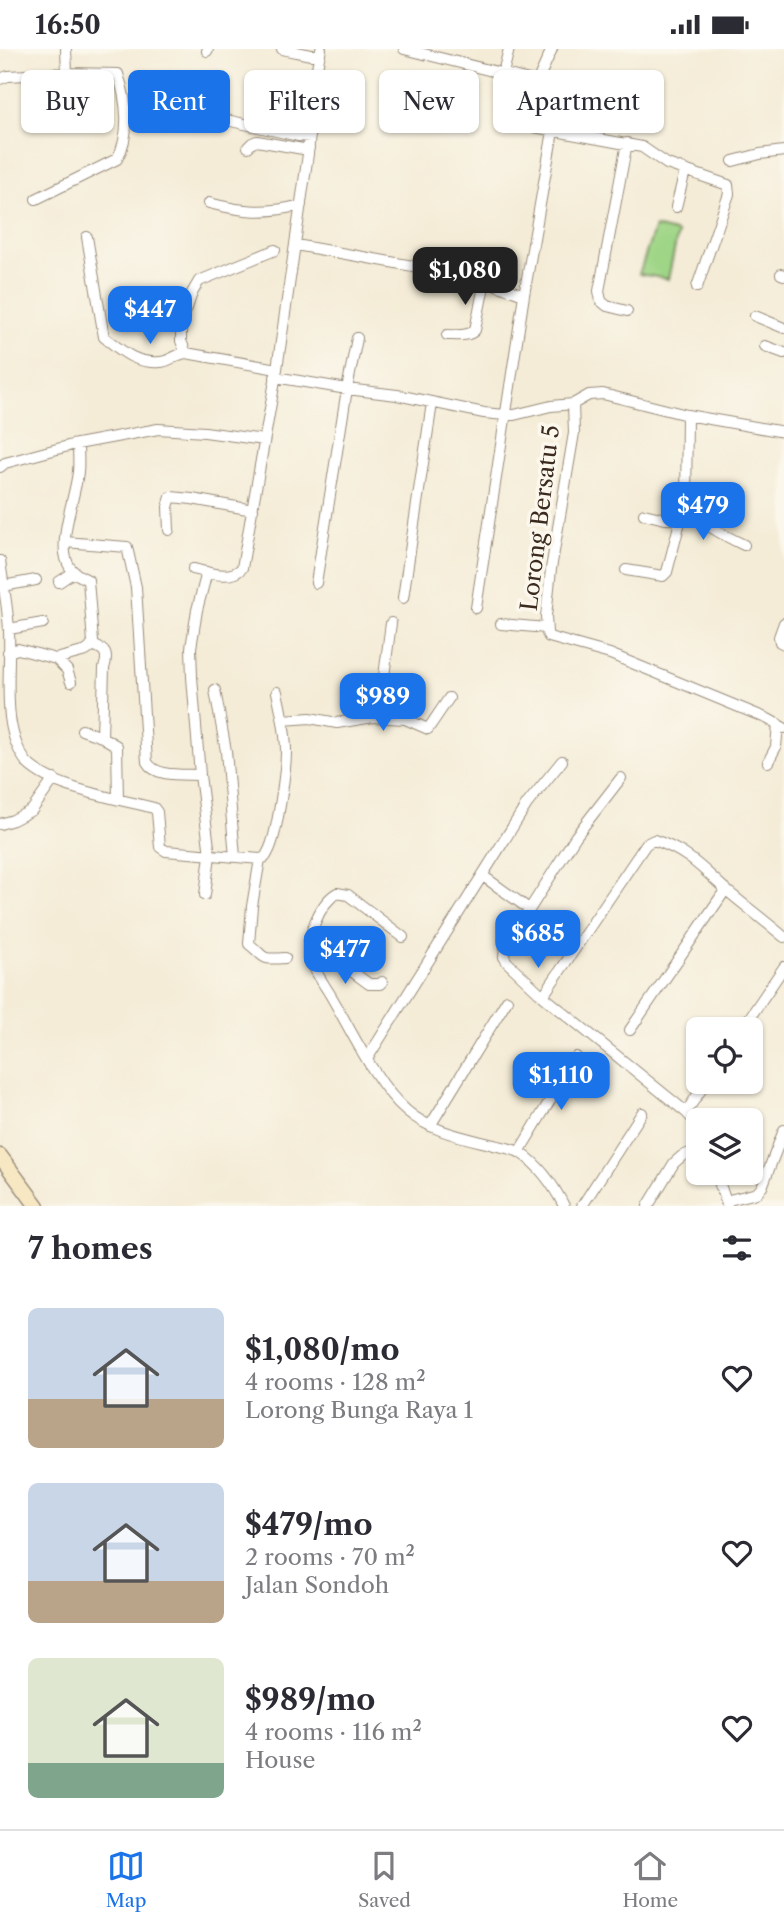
<!DOCTYPE html>
<meta charset="utf-8">
<style>
:root{--surface:#fff;--page:#f7f7f7;--text:#2b2b33;--muted:#7c7c81;--line:#e1e1e2;--accent:#1a73e8}
body{margin:0;font-family:"Libre Caslon Text",serif;background:var(--page);color:var(--text);height:100vh;display:flex;flex-direction:column;font-size:26px;white-space:nowrap}
*{box-sizing:border-box;margin:0}
p{font-size:23px;color:var(--muted)}
.icon{flex:none;width:38px;height:38px;fill:none;stroke:currentColor;stroke-width:2;stroke-linecap:round;stroke-linejoin:round}
.map{position:relative;height:1157px;overflow:hidden}
.drawer{display:flex;flex-direction:column;background:var(--surface);flex:1}
.drawer>*{flex:none}
.banner{position:absolute;left:21px;top:21px;width:742px;height:63px;display:flex;gap:14px}
.controls{position:absolute;left:686px;top:968px;display:grid;gap:14px}
.controls a{display:grid;place-items:center;width:77px;height:77px;border-radius:10px;background:var(--surface);box-shadow:0 2px 5px #0004;font-size:35px}
.price{position:absolute;translate:-50% -60px;padding:0 16px;border-radius:14px;background:var(--accent);color:#fff;font-size:23px;line-height:46px;filter:drop-shadow(0 2px 4px #0008)}
.price::after{content:'';position:absolute;left:50%;top:42px;width:21px;height:16px;margin-left:-10px;background:inherit;clip-path:polygon(0 0,100% 0,50% 100%)}
.price.selected{background:#222;color:#fff}
ul{padding:0;list-style:none}
li{display:flex;align-items:center;gap:21px;height:175px;padding:0 28px}
li span{display:grid;place-items:center;flex:none;width:196px;height:140px;border-radius:10px;color:#555}
li>.icon{margin-inline-start:auto}
span .icon{width:84px;height:84px;fill:#fffc;stroke-width:1}
li b{font-size:30px}
h2{display:flex;justify-content:space-between;align-items:center;height:84px;padding:0 28px;font-size:30px}
.pill{padding:0 24px;border-radius:10px;background:var(--surface);box-shadow:0 2px 5px #0004;font-size:24px;line-height:63px}
.pill.selected{background:var(--accent);color:#fff}
.status{display:flex;justify-content:space-between;align-items:center;height:49px;padding:0 35px;background:var(--surface);direction:ltr}
.status svg{height:19px;fill:currentColor}
.dock{display:flex;justify-content:space-around;align-items:center;height:98px;border-top:2px solid var(--line);background:var(--surface);font-size:19px;color:var(--muted)}
.dock a{display:grid;justify-items:center;gap:4px}
.dock .selected{color:var(--accent)}
.map>svg:first-child{display:block}
</style>
<div class="status"><b>16:50</b><svg viewBox="0 0 49 12"><path d="M0 12V9h3v3zM5 12V6h3v6zM10 12V3h3v9zM15 12V0h3v12zM26 1h20v11H26zM47 4h2v5h-2z"/></svg></div>
<div class="map">
<svg width="784" height="1157" viewBox="0 0 784 1157">
<rect width="100%" height="100%" fill="#fbf7ec"/>
<filter id="ink" filterUnits="userSpaceOnUse"><feTurbulence type="fractalNoise" baseFrequency=".0143" numOctaves="2"/><feDisplacementMap in="SourceGraphic" scale="14" xChannelSelector="R" yChannelSelector="G"/><feConvolveMatrix kernelMatrix="1 2 1 2 8 2 1 2 1" color-interpolation-filters="sRGB"/></filter>
<filter id="wash" filterUnits="userSpaceOnUse"><feTurbulence type="fractalNoise" baseFrequency=".00686" numOctaves="4" result="noise"/><feDisplacementMap in="SourceGraphic" scale="28" xChannelSelector="R" yChannelSelector="G"/><feGaussianBlur stdDeviation="1.57" result="paint"/><feColorMatrix in="noise" values="0 0 0 0 0 0 0 0 0 0 0 0 0 0 0 0 0 1.4 0 .05"/><feComposite in="paint" operator="in"/></filter>
<g filter="url(#wash)">
<rect width="100%" height="100%" fill="#f4ecd7"/>
<path fill="#9fd586" stroke="#6d8052" stroke-width="2" d="M 655,178 L 678,184 L 668,230 L 639,225 Z"/>
</g>
<g filter="url(#ink)">
<g fill="none" stroke-linecap="round" stroke-linejoin="round">
<defs>
<path id="street" d="M 282,0 L 311,6 L 320,6
M 404,0 L 537,33
M 552,0 L 523,64 L 525,73 L 534,78 L 642,98 L 667,115 L 728,136 L 729,145 L 697,238
M 207,2 L 208,0
M 503,24 L 509,0
M 0,30 L 8,27 L 67,24
M 222,70 L 299,87 L 310,88
M 248,98 L 252,94 L 257,92 L 303,100 L 309,99
M 733,112 L 760,105 L 784,102
M 36,150 L 117,110 C 131,85 127,52 118,25 L 67,24 L 66,0
M 209,154 C 243,163 267,165 301,156
M 676,158 L 685,122
M 87,188 L 104,288 C 122,302 135,315 160,313 C 169,313 176,305 186,304 L 277,320
M 296,196 L 463,226 L 480,230 L 524,246
M 781,225 L 784,226
M 627,262 L 607,257 L 601,252 L 599,242 L 627,94
M 755,267 L 784,279
M 447,286 C 456,286 469,288 475,281 L 485,232
M 765,297 L 784,304
M 186,304 L 181,292 L 181,277 L 192,244 L 199,232 L 275,201
M 275,328 L 347,340 L 397,346 L 484,364 L 505,366 L 514,366 L 551,357 L 573,355 L 589,346 L 603,345 L 687,366 L 784,383
M 573,355 L 574,384 L 551,520 L 546,567 L 547,584 L 549,588 L 610,605 L 768,670 L 784,679
M 0,418 L 5,414 L 72,396 L 158,380 L 205,383 L 264,391
M 686,456 C 702,475 721,485 744,496
M 644,465 L 665,470 L 676,470 L 686,456 L 687,366
M 169,481 L 168,458 L 171,448 L 192,450 L 253,461
M 65,493 L 127,498 L 136,538 L 147,713 C 156,729 183,725 200,726
M 0,512 C 3,535 8,559 9,582 C 11,626 0,681 28,715 C 56,741 117,749 154,759 L 157,763 L 160,798 L 166,802 L 260,810 C 266,808 265,809 268,803 C 277,788 286,721 286,702 C 286,682 281,662 277,643
M 193,520 C 208,523 230,532 242,519 L 277,320 L 308,105 L 316,23 L 321,0
M 626,521 L 663,527 L 667,523 L 682,465
M 59,533 L 74,523
M 316,534 L 347,340 L 357,289
M 3,537 L 36,531
M 403,549 L 432,354
M 476,559 L 524,246 L 553,82
M 784,574 L 779,588 L 780,593 L 784,595
M 501,575 L 546,579
M 9,580 L 43,574
M 92,596 C 105,600 109,605 104,619 L 102,688
M 8,603 L 18,600 L 56,610 L 86,602 L 90,599 L 93,593 L 88,531 C 75,525 67,520 65,504 C 62,481 75,447 78,423 C 79,414 78,404 78,395
M 56,610 L 67,621 L 71,633
M 215,641 L 226,702 L 235,808
M 373,668 L 378,661 L 381,650 L 391,574
M 283,671 L 310,669 L 337,674 L 373,668 L 405,670 L 428,680 L 449,649
M 82,681 L 102,688 L 117,697 L 118,750
M 768,713 L 776,698 L 778,675
M 621,729 L 576,787 L 505,899 L 504,908 L 507,913 L 543,947 L 686,1063 L 698,1076
M 0,775 L 13,771 L 32,761 L 54,730
M 260,810 L 252,857 L 249,895 C 267,909 259,911 285,909
M 483,827 L 529,860
M 205,846 L 210,806 L 200,726 L 192,628 L 191,599 L 197,561 L 207,523
M 403,888 L 348,846 L 337,844 C 320,854 305,889 310,909 C 314,922 324,935 331,947 C 351,981 377,1037 407,1062 C 430,1082 462,1088 490,1095 C 500,1098 513,1099 521,1104 C 540,1117 554,1137 564,1157
M 311,892 L 369,935 L 380,935 L 382,933
M 543,947 L 646,795 L 654,791 C 687,802 701,818 725,840 C 744,856 765,872 784,888
M 742,980 L 784,918
M 630,981 L 726,840
M 367,1010 L 527,755 L 562,712
M 686,1063 L 707,1032
M 430,1077 L 507,951
M 519,1103 L 576,1008
M 716,1124 L 727,1156
M 725,1152 L 757,1144 L 762,1138 L 784,1081
M 582,1157 L 642,1064
M 648,1157 L 674,1114 L 682,1107 L 698,1101"/>
<path id="secondary" d="M 0,1107 L 37,1157"/>
</defs>
<use href="#street" stroke="#988b7a" stroke-width="12"/>
<use href="#secondary" stroke="#988b7a" stroke-width="17"/>
<use href="#street" stroke="#fff" stroke-width="10"/>
<use href="#secondary" stroke="#f7e8c3" stroke-width="14"/>
</g>
</g>
<g text-anchor="middle" dominant-baseline="central" stroke-width="7" stroke-linejoin="round" paint-order="stroke">
<g font-size="23" fill="#3b2a1e" stroke="#fbf7ec">
<text transform="translate(540 469) rotate(-83)">Lorong Bersatu 5</text>
</g>
</g>
</svg>
<div class="controls">
<a><svg class="icon" aria-label="locate" viewBox="0 0 24 24"><circle cx="12" cy="12" r="6"/><path d="M12 2v4M12 18v4M2 12h4M18 12h4"/></svg></a>
<a><svg class="icon" aria-label="layers" viewBox="0 0 24 24"><path d="M12 4l9 5-9 5-9-5zM3 14l9 5 9-5"/></svg></a>
</div>
<b class="price selected" style="left:465px;top:258px">$1,080</b>
<b class="price" style="left:150px;top:297px">$447</b>
<b class="price" style="left:703px;top:493px">$479</b>
<b class="price" style="left:383px;top:684px">$989</b>
<b class="price" style="left:538px;top:921px">$685</b>
<b class="price" style="left:345px;top:937px">$477</b>
<b class="price" style="left:561px;top:1063px">$1,110</b>
<div class="banner">
<a class="pill">Buy</a>
<a class="pill selected">Rent</a>
<a class="pill">Filters</a>
<a class="pill">New</a>
<a class="pill">Apartment</a>
</div>
</div>
<section class="drawer">
<h2>7 homes<svg class="icon" aria-label="filters" viewBox="0 0 24 24"><path d="M4 7h16M4 17h16"/><circle cx="9" cy="7" r="2"/><circle cx="15" cy="17" r="2"/></svg></h2>
<ul>
<li><span style="background:linear-gradient(#c9d6e8 65%,#b9a48a 0)"><svg class="icon" aria-label="home" viewBox="0 0 24 24"><path d="M3 11l9-7 9 7M6 9v11h12V9"/></svg></span><div><b>$1,080/mo</b><p>4 rooms · 128 m²</p><p>Lorong Bunga Raya 1</p></div><svg class="icon" aria-label="heart" viewBox="0 0 24 24"><path d="M12 20l-8-8c-3-5 5-10 8-4 3-6 11-1 8 4z"/></svg></li>
<li><span style="background:linear-gradient(#c9d6e8 70%,#b9a48a 0)"><svg class="icon" aria-label="home" viewBox="0 0 24 24"><path d="M3 11l9-7 9 7M6 9v11h12V9"/></svg></span><div><b>$479/mo</b><p>2 rooms · 70 m²</p><p>Jalan Sondoh</p></div><svg class="icon" aria-label="heart" viewBox="0 0 24 24"><path d="M12 20l-8-8c-3-5 5-10 8-4 3-6 11-1 8 4z"/></svg></li>
<li><span style="background:linear-gradient(#dfe7d0 75%,#7fa58c 0)"><svg class="icon" aria-label="home" viewBox="0 0 24 24"><path d="M3 11l9-7 9 7M6 9v11h12V9"/></svg></span><div><b>$989/mo</b><p>4 rooms · 116 m²</p><p>House</p></div><svg class="icon" aria-label="heart" viewBox="0 0 24 24"><path d="M12 20l-8-8c-3-5 5-10 8-4 3-6 11-1 8 4z"/></svg></li>
</ul>
</section>
<nav class="dock">
<a class="selected"><svg class="icon" aria-label="map" viewBox="0 0 24 24"><path d="M3 6l6-2 6 2 6-2v14l-6 2-6-2-6 2zM9 4v14M15 6v14"/></svg>Map</a>
<a><svg class="icon" aria-label="saved" viewBox="0 0 24 24"><path d="M7 4h10v16l-5-4-5 4z"/></svg>Saved</a>
<a><svg class="icon" aria-label="home" viewBox="0 0 24 24"><path d="M3 11l9-7 9 7M6 9v11h12V9"/></svg>Home</a>
</nav>
